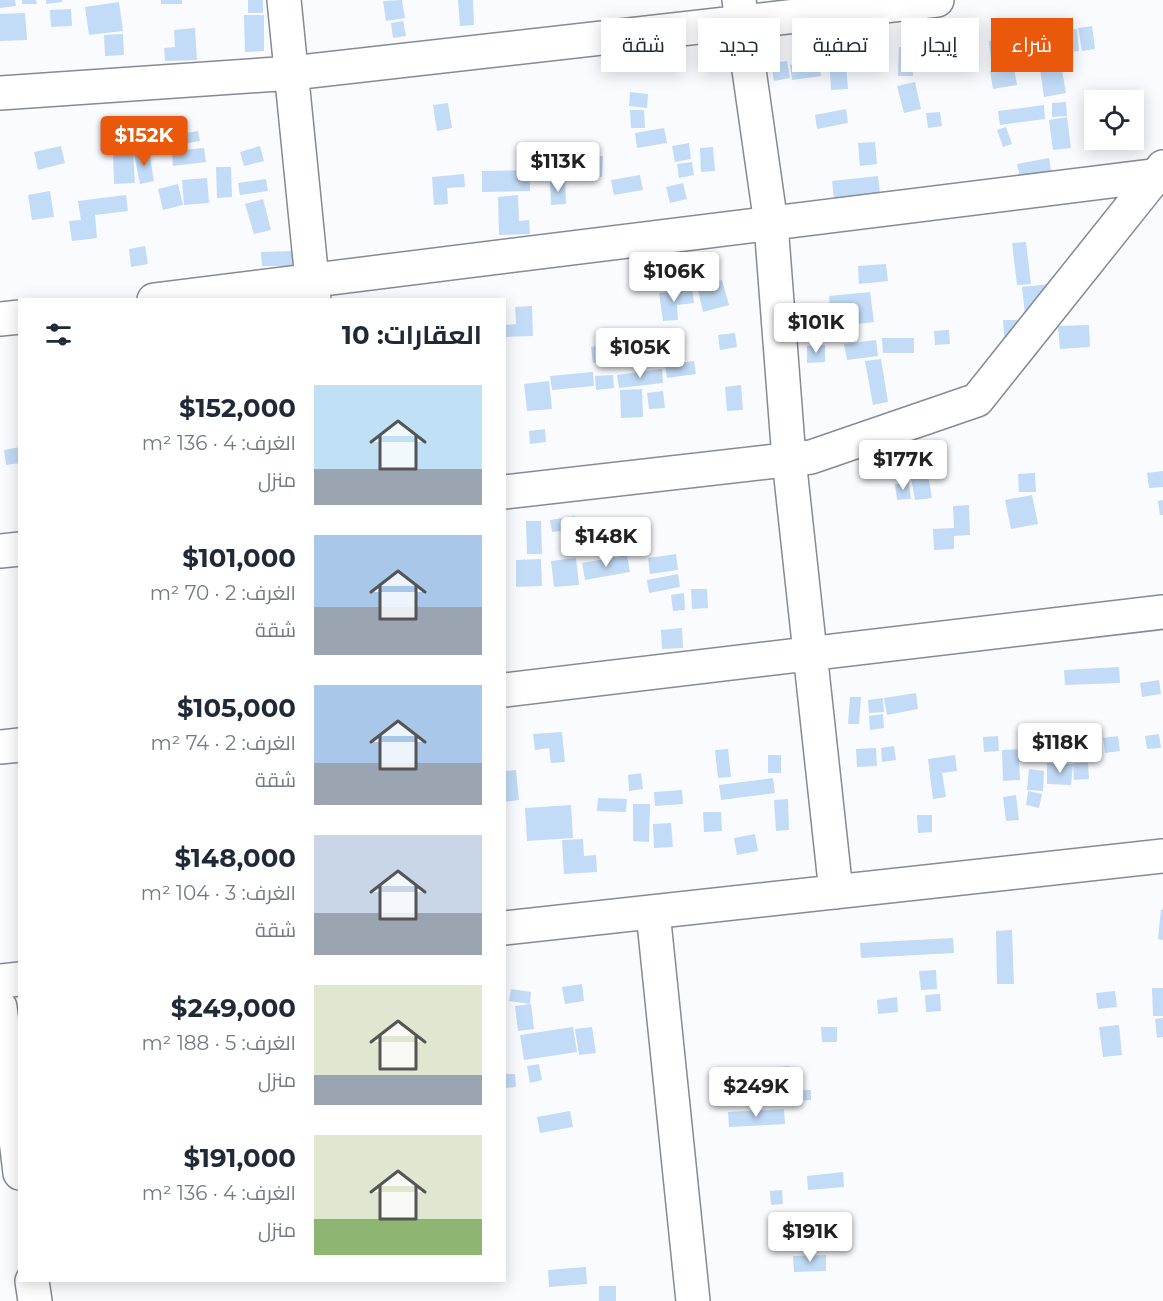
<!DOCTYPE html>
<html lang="ar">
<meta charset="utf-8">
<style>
:root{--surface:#fff;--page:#f2f2f3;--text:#1f2937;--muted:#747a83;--accent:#ea580c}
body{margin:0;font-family:Montserrat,Cairo,sans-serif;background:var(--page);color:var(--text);direction:rtl;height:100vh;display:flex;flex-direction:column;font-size:22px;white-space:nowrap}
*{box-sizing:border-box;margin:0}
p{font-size:20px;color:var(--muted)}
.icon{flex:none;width:33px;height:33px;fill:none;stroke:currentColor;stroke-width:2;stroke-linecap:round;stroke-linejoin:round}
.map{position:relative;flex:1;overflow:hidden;direction:ltr}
.panel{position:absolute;left:18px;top:298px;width:488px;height:984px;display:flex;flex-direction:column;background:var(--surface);border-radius:0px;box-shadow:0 3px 15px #0003;direction:rtl}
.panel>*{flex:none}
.top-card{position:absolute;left:524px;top:18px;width:549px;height:54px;direction:rtl;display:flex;gap:12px}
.buttons{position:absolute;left:1084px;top:90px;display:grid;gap:12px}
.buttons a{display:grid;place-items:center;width:60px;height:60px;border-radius:0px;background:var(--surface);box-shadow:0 3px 15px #0003;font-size:30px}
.price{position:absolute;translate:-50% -51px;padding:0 14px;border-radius:6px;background:#fff;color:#222;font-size:20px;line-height:39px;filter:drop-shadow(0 2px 3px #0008)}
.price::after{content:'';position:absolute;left:50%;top:36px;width:18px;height:14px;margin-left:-9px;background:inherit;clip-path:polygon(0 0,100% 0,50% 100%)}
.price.selected{background:var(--accent);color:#fff}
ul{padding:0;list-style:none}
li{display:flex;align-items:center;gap:18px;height:150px;padding:0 24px}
li span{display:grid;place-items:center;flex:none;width:168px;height:120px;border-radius:0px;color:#555}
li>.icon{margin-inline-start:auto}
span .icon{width:72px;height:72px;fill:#fffc;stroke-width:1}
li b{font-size:26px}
h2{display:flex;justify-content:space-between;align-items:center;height:72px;padding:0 24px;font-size:26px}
.chip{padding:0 21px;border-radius:0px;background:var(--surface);box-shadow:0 3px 15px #0003;font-size:21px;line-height:54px}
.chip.selected{background:var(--accent);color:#fff}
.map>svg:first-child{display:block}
</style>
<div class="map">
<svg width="1163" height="1301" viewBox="0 0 1163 1301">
<rect width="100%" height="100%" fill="#fafbfe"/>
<path fill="#c2dbf6" d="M 0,0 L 15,0 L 16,6 L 0,8 Z
M 22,0 L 36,0 L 37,4 L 22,4 Z
M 46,0 L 62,0 L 62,2 L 46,4 Z
M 161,0 L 182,0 L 182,4 L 161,4 Z
M 248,0 L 263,0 L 263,13 L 248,13 Z
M 402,0 L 405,18 L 386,21 L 383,1 Z
M 458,0 L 473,0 L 474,25 L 460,26 Z
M 119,2 L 123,31 L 89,35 L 85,7 Z
M 71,9 L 72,26 L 51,27 L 50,10 Z
M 25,13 L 27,40 L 0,41 L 0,14 Z
M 244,15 L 264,15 L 264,51 L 245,52 Z
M 403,21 L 406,36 L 393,38 L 391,23 Z
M 1092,26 L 1095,49 L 1082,51 L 1078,28 Z
M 195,28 L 197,60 L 165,61 L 164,48 L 175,47 L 174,30 Z
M 1077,29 L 1079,51 L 1062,53 L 1060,31 Z
M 123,34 L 124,55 L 105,56 L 104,35 Z
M 1009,39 L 1012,66 L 992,68 L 989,41 Z
M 899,47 L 914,48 L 913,76 L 898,76 Z
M 845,54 L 848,89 L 831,90 L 829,55 Z
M 787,61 L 790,78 L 774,81 L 771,63 Z
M 819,61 L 821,76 L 792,80 L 790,65 Z
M 1061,65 L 1066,93 L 1044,97 L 1040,69 Z
M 1014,68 L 1017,85 L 993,89 L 990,71 Z
M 915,82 L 921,109 L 904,113 L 897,86 Z
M 630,92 L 648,94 L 647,108 L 629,106 Z
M 1066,102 L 1067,116 L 1052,117 L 1052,103 Z
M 448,103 L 452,128 L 437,131 L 433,105 Z
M 1044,105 L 1045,119 L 1000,125 L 998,111 Z
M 846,109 L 848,123 L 817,129 L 815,115 Z
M 630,110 L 644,110 L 645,128 L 631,128 Z
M 940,112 L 942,126 L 928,128 L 926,113 Z
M 1067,117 L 1071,148 L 1053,150 L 1049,120 Z
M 1006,127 L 1012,144 L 1003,147 L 997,130 Z
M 664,128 L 667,143 L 637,148 L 635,133 Z
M 198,131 L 200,141 L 161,148 L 159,138 Z
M 875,142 L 877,164 L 860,166 L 858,143 Z
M 689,143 L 691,159 L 675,162 L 672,146 Z
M 61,146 L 65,163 L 38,170 L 34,152 Z
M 260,146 L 264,161 L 244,166 L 240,152 Z
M 713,147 L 715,171 L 701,172 L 700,148 Z
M 204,148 L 206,162 L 173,166 L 172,151 Z
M 149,151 L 154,181 L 140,184 L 134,154 Z
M 133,153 L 135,183 L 114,184 L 113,154 Z
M 588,156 L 603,156 L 602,177 L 588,177 Z
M 1049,158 L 1051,171 L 1020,177 L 1017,164 Z
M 692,162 L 694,175 L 679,178 L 677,164 Z
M 216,167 L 231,167 L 232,197 L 217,198 Z
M 530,170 L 530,191 L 482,192 L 482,171 Z
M 464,174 L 465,187 L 447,188 L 448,204 L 434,205 L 432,177 Z
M 640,175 L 643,190 L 614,195 L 611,180 Z
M 878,176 L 880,193 L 834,199 L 832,181 Z
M 207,178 L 209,203 L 184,205 L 182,180 Z
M 266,179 L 268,191 L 240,195 L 238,183 Z
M 565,181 L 566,204 L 551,205 L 550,182 Z
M 683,183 L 687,199 L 670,203 L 666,187 Z
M 178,184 L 183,205 L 163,210 L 158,189 Z
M 50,191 L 54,217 L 32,220 L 28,195 Z
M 126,195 L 128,211 L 95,215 L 97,238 L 72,241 L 69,221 L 81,220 L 78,201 Z
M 518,195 L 519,221 L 529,220 L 530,234 L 499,235 L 498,197 Z
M 263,199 L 271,230 L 254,234 L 245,204 Z
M 1026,242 L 1031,284 L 1017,285 L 1012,243 Z
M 145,246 L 148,264 L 131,267 L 129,249 Z
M 292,251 L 292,266 L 262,266 L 261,252 Z
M 886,264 L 888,281 L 859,284 L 858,266 Z
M 722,280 L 729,305 L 703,312 L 697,286 Z
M 1049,284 L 1052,311 L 1025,314 L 1022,287 Z
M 692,289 L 694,303 L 677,305 L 678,320 L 663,321 L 659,293 Z
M 870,292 L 874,322 L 832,327 L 829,296 Z
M 532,306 L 533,336 L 504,337 L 504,325 L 516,324 L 515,307 Z
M 1003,320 L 1022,320 L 1005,349 Z
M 1089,325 L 1090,347 L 1060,349 L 1058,326 Z
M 949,330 L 950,344 L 935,345 L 934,331 Z
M 735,333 L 737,347 L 720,350 L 718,335 Z
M 882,338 L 914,338 L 914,353 L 883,353 Z
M 638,340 L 640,357 L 593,363 L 591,347 Z
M 876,340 L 878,356 L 847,360 L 844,344 Z
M 825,345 L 825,362 L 807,363 L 807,346 Z
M 881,359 L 888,402 L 873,405 L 865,361 Z
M 694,361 L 696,374 L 667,378 L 665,365 Z
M 662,369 L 663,383 L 619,388 L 617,375 Z
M 593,372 L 594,386 L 552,390 L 550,376 Z
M 613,375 L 614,388 L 596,390 L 595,376 Z
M 549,381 L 552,409 L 527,411 L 524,384 Z
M 741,385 L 743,410 L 727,411 L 725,387 Z
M 642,389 L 643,417 L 621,418 L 620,390 Z
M 663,391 L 665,408 L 649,409 L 647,393 Z
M 545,429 L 546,442 L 530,444 L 529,431 Z
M 20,447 L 20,463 L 6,465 L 4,450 Z
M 1163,471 L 1163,487 L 1149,488 L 1147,473 Z
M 1035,473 L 1036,492 L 1019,492 L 1018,474 Z
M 928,475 L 932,498 L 915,500 L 911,478 Z
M 909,483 L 911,499 L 897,500 L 895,484 Z
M 1032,495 L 1038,524 L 1011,529 L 1005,500 Z
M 1163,500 L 1163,515 L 1160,515 L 1158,501 Z
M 969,505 L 970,535 L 954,536 L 954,549 L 934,550 L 933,529 L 954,528 L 953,506 Z
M 575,516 L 577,529 L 552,532 L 550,520 Z
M 526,521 L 541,521 L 542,554 L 527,554 Z
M 626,522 L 630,544 L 610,548 L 606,526 Z
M 676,554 L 678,570 L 650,574 L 648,558 Z
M 627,555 L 630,572 L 585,580 L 582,563 Z
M 576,558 L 579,585 L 554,587 L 551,561 Z
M 541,559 L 542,586 L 516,587 L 516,560 Z
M 678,574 L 680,587 L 649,593 L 647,580 Z
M 691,589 L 707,589 L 708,608 L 692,609 Z
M 684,593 L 685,610 L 673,611 L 671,595 Z
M 682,628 L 683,648 L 662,649 L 661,630 Z
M 1119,667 L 1120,683 L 1065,685 L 1064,670 Z
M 1159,680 L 1161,694 L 1142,697 L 1140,683 Z
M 916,693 L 918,709 L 887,715 L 884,698 Z
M 850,697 L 861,697 L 859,724 L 848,724 Z
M 883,698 L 884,712 L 869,713 L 868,700 Z
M 883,714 L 884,728 L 870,730 L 869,716 Z
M 562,732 L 565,762 L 551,763 L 549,748 L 535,750 L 533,734 Z
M 1159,734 L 1161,748 L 1147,749 L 1145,736 Z
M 998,736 L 999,751 L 984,752 L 983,737 Z
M 1118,736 L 1120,751 L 1105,753 L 1103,738 Z
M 894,746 L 896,760 L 882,762 L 881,748 Z
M 1062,747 L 1063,760 L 1019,762 L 1020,780 L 1003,781 L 1002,750 Z
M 876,748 L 877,766 L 857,767 L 856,749 Z
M 728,749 L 731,777 L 718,778 L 715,750 Z
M 768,755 L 781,755 L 781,773 L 768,773 Z
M 955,755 L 957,771 L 942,773 L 946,797 L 933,799 L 928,759 Z
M 1047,763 L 1073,764 L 1071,785 L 1047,784 Z
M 1073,763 L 1088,763 L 1089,779 L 1074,780 Z
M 1029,769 L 1044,771 L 1043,791 L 1027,790 Z
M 516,770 L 519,800 L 504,802 L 504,771 Z
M 641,773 L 643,789 L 629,791 L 628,775 Z
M 773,778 L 775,793 L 721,800 L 719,785 Z
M 682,790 L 683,804 L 655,806 L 654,792 Z
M 1028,791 L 1042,794 L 1039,808 L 1026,805 Z
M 1016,795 L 1019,820 L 1006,821 L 1003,797 Z
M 598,798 L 627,799 L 626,812 L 597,811 Z
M 788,799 L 789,830 L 776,831 L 774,800 Z
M 633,804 L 650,804 L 649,842 L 633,841 Z
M 571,805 L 573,838 L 527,841 L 525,808 Z
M 703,812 L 721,812 L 722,831 L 704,832 Z
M 917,815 L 932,815 L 932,832 L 918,833 Z
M 671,823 L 673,847 L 654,848 L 653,824 Z
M 755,834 L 758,851 L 737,855 L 734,838 Z
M 583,839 L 584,856 L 596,855 L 597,872 L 564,874 L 562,840 Z
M 1161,909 L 1163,910 L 1163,940 L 1158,939 Z
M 1012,930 L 1014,984 L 997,984 L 996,931 Z
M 953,938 L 954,953 L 861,958 L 860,943 Z
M 936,970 L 937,989 L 921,990 L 919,971 Z
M 582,984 L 584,1001 L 565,1004 L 562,987 Z
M 1152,988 L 1163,988 L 1163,1016 L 1153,1016 Z
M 511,989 L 531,992 L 530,1004 L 509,1001 Z
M 1115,991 L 1117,1007 L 1098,1009 L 1096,993 Z
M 940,994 L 941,1011 L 926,1012 L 925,995 Z
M 897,997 L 898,1012 L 878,1014 L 877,1000 Z
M 531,1004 L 534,1029 L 518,1031 L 515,1006 Z
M 1163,1018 L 1163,1037 L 1157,1038 L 1155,1019 Z
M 1119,1025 L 1122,1055 L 1103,1057 L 1099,1027 Z
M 573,1027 L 577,1052 L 524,1060 L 520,1035 Z
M 592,1027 L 596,1053 L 579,1055 L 575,1029 Z
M 821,1027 L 837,1027 L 837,1042 L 822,1042 Z
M 539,1064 L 542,1080 L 530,1083 L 527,1066 Z
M 790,1066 L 792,1090 L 811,1090 L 811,1100 L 777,1102 L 775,1067 Z
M 504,1074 L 515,1074 L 516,1087 L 504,1088 Z
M 784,1109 L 785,1124 L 729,1127 L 728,1112 Z
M 570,1111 L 573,1127 L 540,1133 L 537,1117 Z
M 843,1172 L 844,1187 L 808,1190 L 807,1176 Z
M 782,1190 L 783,1204 L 771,1205 L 770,1191 Z
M 841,1230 L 844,1246 L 828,1249 L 825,1233 Z
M 826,1255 L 826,1271 L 794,1272 L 793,1256 Z
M 586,1267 L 587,1284 L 549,1287 L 548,1270 Z
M 599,1286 L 616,1286 L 616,1301 L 599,1301 Z"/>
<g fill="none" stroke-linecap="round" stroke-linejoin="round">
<defs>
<path id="minor" d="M 284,0 L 314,300
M 739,0 L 771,224 L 789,459 L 836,892
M 0,93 L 292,73 L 937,0
M 154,300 L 1159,175
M 0,319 L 20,317
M 504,492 L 811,457 L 977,400 L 1163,167
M 0,551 L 20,549
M 504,690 L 1163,612
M 0,747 L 20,745
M 653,912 L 693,1301
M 504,928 L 1163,856
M 0,981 L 20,979
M 0,1007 L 20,1173
M 32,1281 L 35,1301"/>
</defs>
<use href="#minor" stroke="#868996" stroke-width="36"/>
<use href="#minor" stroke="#fff" stroke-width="33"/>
</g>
</svg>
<div class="buttons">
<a><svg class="icon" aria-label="locate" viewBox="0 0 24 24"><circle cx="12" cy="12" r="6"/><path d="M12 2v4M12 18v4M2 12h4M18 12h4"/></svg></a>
</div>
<b class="price selected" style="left:144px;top:167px">$152K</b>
<b class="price" style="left:558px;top:193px">$113K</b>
<b class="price" style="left:674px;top:303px">$106K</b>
<b class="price" style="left:816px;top:354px">$101K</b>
<b class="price" style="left:640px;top:379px">$105K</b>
<b class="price" style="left:903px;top:491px">$177K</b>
<b class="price" style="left:606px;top:568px">$148K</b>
<b class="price" style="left:1060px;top:774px">$118K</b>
<b class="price" style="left:756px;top:1118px">$249K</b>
<b class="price" style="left:810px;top:1263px">$191K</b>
<div class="top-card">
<a class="chip selected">شراء</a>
<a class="chip">إيجار</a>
<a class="chip">تصفية</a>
<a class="chip">جديد</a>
<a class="chip">شقة</a>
</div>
<section class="panel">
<h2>العقارات: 10<svg class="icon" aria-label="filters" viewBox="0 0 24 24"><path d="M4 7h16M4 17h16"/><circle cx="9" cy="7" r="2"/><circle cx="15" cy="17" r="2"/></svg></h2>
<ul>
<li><span style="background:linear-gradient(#bfe0f5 70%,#9aa5b1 0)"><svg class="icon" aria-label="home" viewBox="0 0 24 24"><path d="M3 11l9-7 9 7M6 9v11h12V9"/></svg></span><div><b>$152,000</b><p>الغرف: 4 · 136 m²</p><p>منزل</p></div></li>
<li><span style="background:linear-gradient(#a9c7e8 60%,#9aa5b1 0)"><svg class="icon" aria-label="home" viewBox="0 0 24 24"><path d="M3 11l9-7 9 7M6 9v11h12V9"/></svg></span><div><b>$101,000</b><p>الغرف: 2 · 70 m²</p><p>شقة</p></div></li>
<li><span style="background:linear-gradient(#a9c7e8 65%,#9aa5b1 0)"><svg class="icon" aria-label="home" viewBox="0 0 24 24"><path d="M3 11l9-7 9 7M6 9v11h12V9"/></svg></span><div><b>$105,000</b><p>الغرف: 2 · 74 m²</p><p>شقة</p></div></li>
<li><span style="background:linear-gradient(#c9d6e8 65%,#9aa5b1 0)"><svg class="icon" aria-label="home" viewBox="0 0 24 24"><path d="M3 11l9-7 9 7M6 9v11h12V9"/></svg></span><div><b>$148,000</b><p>الغرف: 3 · 104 m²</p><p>شقة</p></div></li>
<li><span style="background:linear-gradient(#dfe7d0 75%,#9aa5b1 0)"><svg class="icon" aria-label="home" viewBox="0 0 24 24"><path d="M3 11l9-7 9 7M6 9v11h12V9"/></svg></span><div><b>$249,000</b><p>الغرف: 5 · 188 m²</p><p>منزل</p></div></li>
<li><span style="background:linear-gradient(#dfe7d0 70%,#8fb573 0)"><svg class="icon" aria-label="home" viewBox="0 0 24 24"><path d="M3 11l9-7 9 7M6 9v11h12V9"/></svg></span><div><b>$191,000</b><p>الغرف: 4 · 136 m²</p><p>منزل</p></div></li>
</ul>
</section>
</div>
